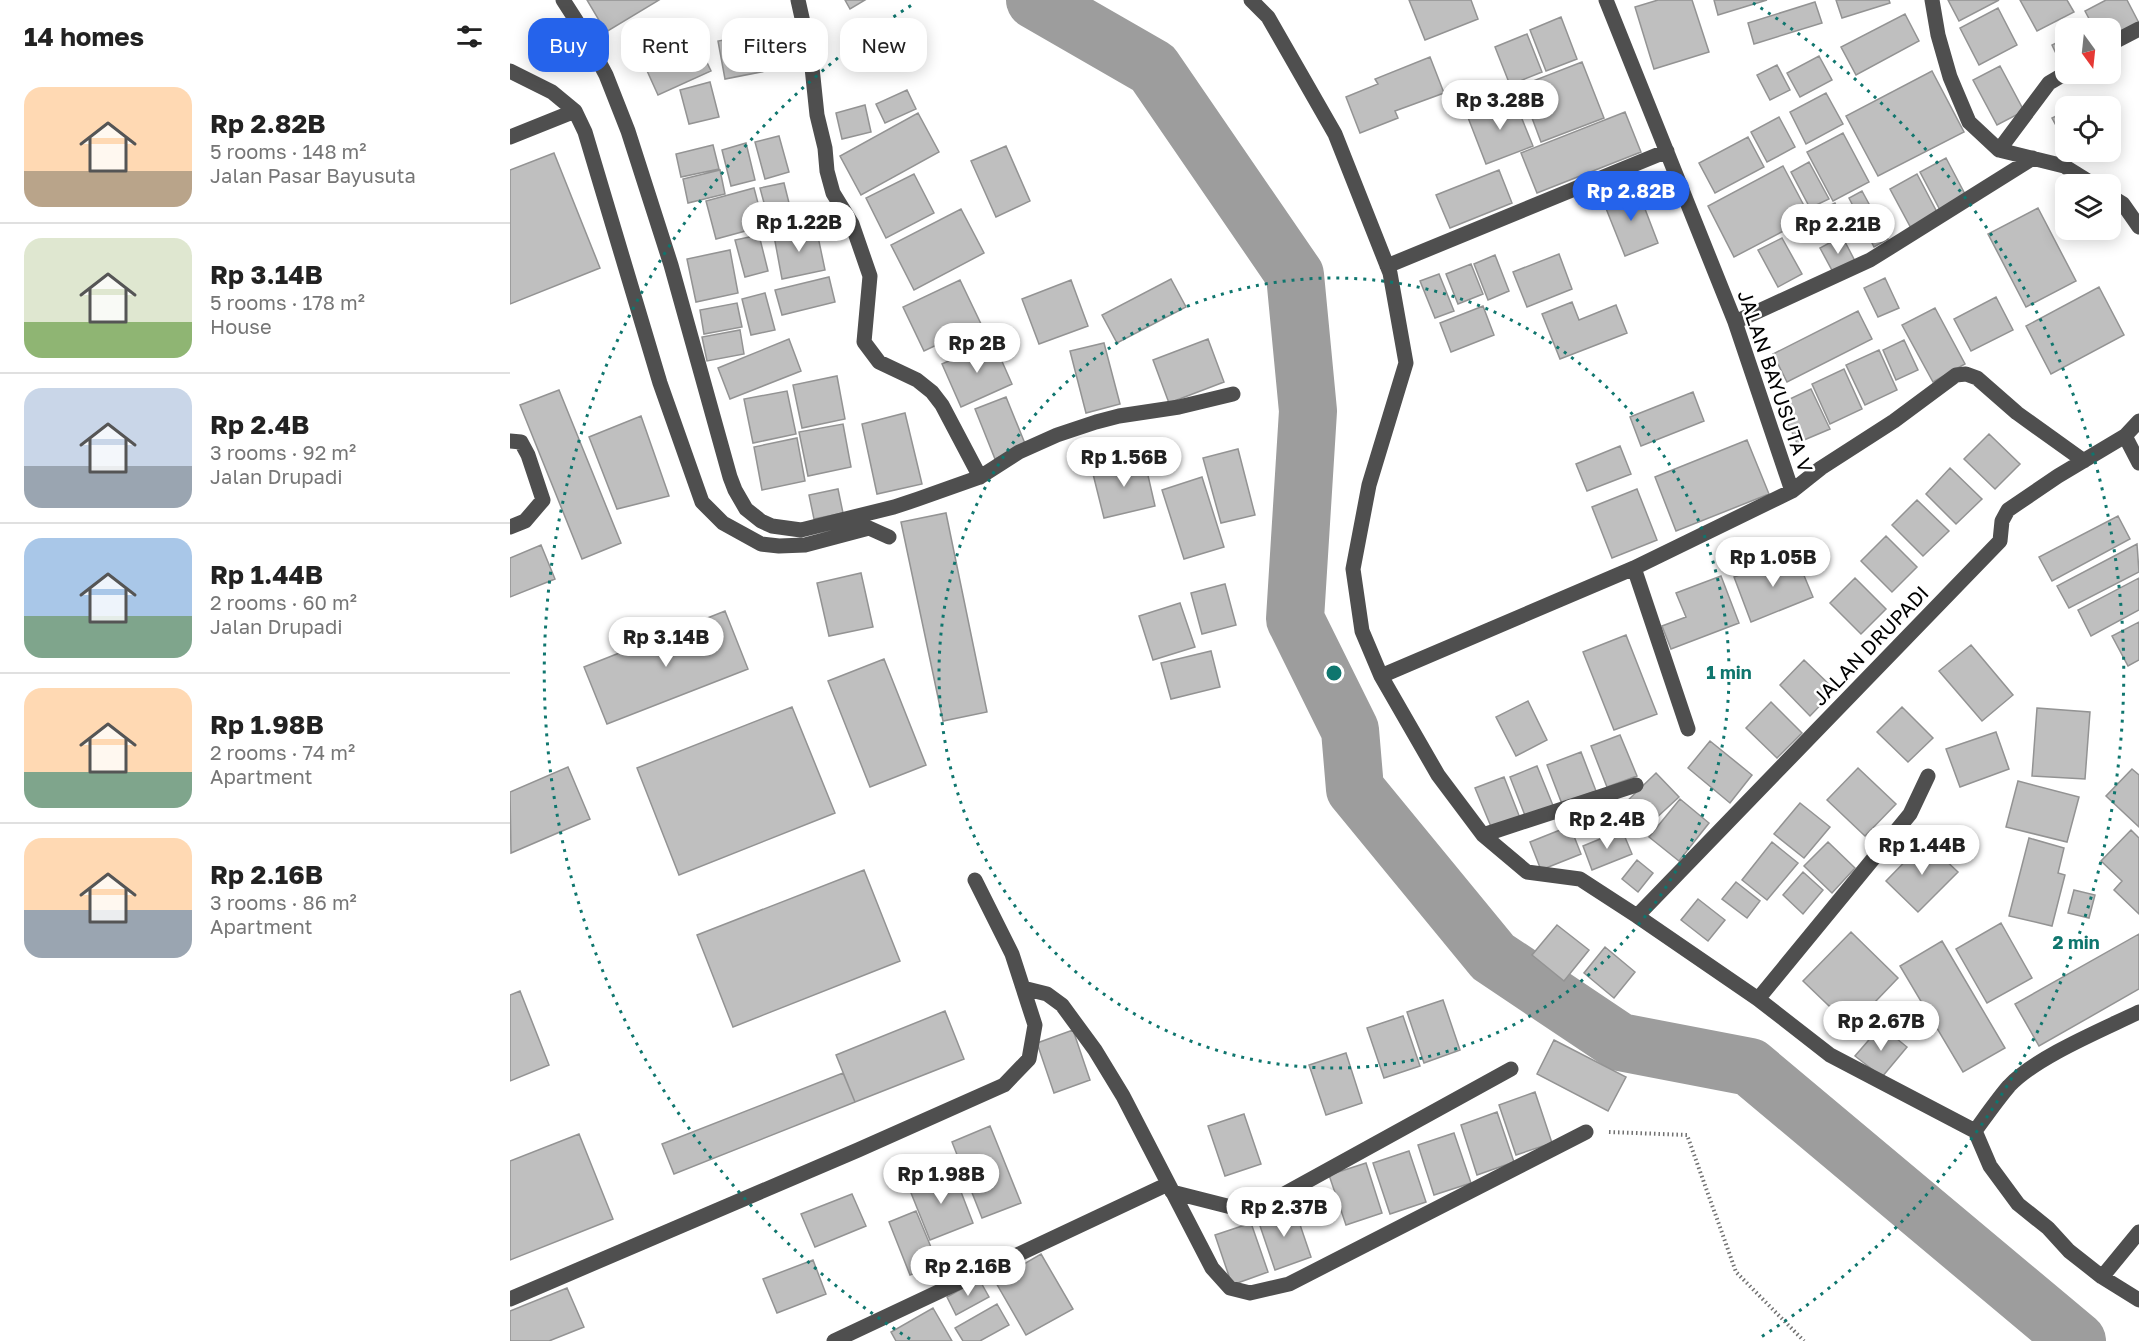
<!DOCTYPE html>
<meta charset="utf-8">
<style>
:root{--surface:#fff;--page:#f6f6f6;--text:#222;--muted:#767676;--line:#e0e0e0;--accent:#2563eb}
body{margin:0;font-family:"Golos Text",sans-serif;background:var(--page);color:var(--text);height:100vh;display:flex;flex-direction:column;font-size:22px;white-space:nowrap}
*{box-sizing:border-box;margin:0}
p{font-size:20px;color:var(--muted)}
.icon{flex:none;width:33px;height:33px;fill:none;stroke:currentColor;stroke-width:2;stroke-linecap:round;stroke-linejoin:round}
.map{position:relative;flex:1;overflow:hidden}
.panel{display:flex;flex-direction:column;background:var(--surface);width:510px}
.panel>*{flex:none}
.guide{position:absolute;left:18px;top:18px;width:570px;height:54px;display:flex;gap:12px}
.needle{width:39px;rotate:165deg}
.controls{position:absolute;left:1545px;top:18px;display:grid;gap:12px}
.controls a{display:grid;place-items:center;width:66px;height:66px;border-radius:12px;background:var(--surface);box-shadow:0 3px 15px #0003;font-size:30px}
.price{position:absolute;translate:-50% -51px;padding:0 14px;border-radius:21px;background:#fff;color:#222;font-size:20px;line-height:39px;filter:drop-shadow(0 2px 3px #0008)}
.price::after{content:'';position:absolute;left:50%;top:36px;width:18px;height:14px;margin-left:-9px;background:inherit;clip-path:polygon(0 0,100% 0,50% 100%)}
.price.active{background:var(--accent);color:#fff}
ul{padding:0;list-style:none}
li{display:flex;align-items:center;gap:18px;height:150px;padding:0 24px}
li+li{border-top:2px solid var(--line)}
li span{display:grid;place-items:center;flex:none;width:168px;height:120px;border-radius:18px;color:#555}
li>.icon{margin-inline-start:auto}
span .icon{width:72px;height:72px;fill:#fffc;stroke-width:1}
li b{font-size:26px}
h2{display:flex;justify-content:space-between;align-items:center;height:72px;padding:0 24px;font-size:26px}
.tag{padding:0 21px;border-radius:18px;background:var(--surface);box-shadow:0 3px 15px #0003;font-size:21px;line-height:54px}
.tag.active{background:var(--accent);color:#fff}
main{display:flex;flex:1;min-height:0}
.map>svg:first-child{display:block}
</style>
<main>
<section class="panel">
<h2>14 homes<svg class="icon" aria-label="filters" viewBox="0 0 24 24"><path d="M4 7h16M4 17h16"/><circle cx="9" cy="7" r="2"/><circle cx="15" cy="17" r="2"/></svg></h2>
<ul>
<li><span style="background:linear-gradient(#ffd9b3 70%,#b9a48a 0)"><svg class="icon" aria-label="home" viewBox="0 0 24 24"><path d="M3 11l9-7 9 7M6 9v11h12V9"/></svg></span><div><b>Rp 2.82B</b><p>5 rooms · 148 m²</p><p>Jalan Pasar Bayusuta</p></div></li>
<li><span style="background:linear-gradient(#dfe7d0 70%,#8fb573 0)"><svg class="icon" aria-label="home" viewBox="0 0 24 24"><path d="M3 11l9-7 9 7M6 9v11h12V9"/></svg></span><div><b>Rp 3.14B</b><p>5 rooms · 178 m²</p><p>House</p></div></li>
<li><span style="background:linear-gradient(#c9d6e8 65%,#9aa5b1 0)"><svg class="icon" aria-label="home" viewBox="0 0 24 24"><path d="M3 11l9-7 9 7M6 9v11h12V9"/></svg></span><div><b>Rp 2.4B</b><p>3 rooms · 92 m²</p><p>Jalan Drupadi</p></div></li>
<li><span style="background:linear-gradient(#a9c7e8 65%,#7fa58c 0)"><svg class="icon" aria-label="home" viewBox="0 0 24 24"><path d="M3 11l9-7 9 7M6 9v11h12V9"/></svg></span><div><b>Rp 1.44B</b><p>2 rooms · 60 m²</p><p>Jalan Drupadi</p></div></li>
<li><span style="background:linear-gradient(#ffd9b3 70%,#7fa58c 0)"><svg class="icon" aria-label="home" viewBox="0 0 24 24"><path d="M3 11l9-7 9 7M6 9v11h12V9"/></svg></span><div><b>Rp 1.98B</b><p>2 rooms · 74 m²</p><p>Apartment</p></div></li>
<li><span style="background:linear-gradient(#ffd9b3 60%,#9aa5b1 0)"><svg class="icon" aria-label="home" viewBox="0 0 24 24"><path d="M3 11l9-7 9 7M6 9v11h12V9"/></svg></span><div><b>Rp 2.16B</b><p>3 rooms · 86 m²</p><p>Apartment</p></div></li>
</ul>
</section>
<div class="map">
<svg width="1629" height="1341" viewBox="0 0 1629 1341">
<rect width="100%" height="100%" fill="#fff"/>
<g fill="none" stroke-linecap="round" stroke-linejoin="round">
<path stroke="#9d9d9d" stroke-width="58" d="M 525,0 L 643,68 L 785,275 L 798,411 L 785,619 L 840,730 L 845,789 L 983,957 L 1110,1042 L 1240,1067 L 1567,1341"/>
</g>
<path fill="#bfbfbf" stroke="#939393" stroke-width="1.5" d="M 77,0 L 149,0 L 96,32 Z
M 335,0 L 355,0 L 340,9 Z
M 899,0 L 961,0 L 968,19 L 915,40 Z
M 1148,0 L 1182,0 L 1199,52 L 1144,69 L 1125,7 Z
M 1204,0 L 1257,0 L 1208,15 Z
M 1326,0 L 1379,0 L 1380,3 L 1332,18 Z
M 1438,0 L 1489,0 L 1449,21 Z
M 1510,0 L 1557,0 L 1564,12 L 1527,31 Z
M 1596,0 L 1617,0 L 1629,23 L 1600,44 L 1600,28 L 1584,28 L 1575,11 Z
M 1305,2 L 1312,23 L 1244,44 L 1238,23 Z
M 1488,8 L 1507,45 L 1469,65 L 1450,28 Z
M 1395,14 L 1409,41 L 1346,75 L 1331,47 Z
M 1051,17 L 1067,59 L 1036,71 L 1020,30 Z
M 181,29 L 201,71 L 148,95 L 129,53 Z
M 254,33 L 261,70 L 215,79 L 208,41 Z
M 1017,34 L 1032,72 L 1000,85 L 985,47 Z
M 1556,38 L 1556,67 L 1553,68 L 1542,45 Z
M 1309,56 L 1322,80 L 1290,97 L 1277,73 Z
M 920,57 L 934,93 L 885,111 L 888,118 L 850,133 L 836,97 L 868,84 L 865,79 Z
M 1072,62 L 1094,118 L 1031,142 L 1010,86 Z
M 1267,65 L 1280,90 L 1260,100 L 1247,75 Z
M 1490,66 L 1514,111 L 1487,125 L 1463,80 Z
M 1422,71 L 1454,132 L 1368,176 L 1336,116 Z
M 200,82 L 209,117 L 179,124 L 170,90 Z
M 397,90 L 406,109 L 375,123 L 366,104 Z
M 1316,93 L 1333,124 L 1296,144 L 1280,112 Z
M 1003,97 L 1023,146 L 976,164 L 957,115 Z
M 355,105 L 361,132 L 332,139 L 326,113 Z
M 1556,111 L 1556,144 L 1542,118 Z
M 1115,112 L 1131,152 L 1027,193 L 1011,153 Z
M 408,113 L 429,152 L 351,195 L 330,156 Z
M 1269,117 L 1285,147 L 1257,162 L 1241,132 Z
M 1333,133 L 1359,182 L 1323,201 L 1297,152 Z
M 269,136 L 279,172 L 255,179 L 245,142 Z
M 1238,137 L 1254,167 L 1205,193 L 1189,163 Z
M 236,143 L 245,180 L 221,186 L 212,150 Z
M 203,145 L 209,169 L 171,177 L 166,154 Z
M 496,146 L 520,201 L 486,217 L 461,161 Z
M 1560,152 L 1583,152 L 1565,161 Z
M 44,153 L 90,268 L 0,304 L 0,170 Z
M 1436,158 L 1456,196 L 1430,210 L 1410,172 Z
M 1299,162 L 1319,199 L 1300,208 L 1281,172 Z
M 1273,166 L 1300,217 L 1224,257 L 1198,206 Z
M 210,170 L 215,194 L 178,203 L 173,179 Z
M 989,170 L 1002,203 L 940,228 L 926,195 Z
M 404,174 L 424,213 L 376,238 L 356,198 Z
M 1407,174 L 1429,216 L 1402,230 L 1380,189 Z
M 274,183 L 283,219 L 260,225 L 250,188 Z
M 244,188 L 254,226 L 206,239 L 196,201 Z
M 1127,188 L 1148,243 L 1115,256 L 1093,201 Z
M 1352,191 L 1378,239 L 1364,247 L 1339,198 Z
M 1325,203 L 1339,232 L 1318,242 L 1304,213 Z
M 1528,208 L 1566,281 L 1516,307 L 1478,234 Z
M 451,209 L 474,253 L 404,290 L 381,245 Z
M 306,227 L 315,270 L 272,279 L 264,236 Z
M 249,235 L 258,271 L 235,277 L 225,240 Z
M 1332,236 L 1346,263 L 1324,274 L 1310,248 Z
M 1272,238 L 1292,274 L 1268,287 L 1248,250 Z
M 220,250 L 228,293 L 186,302 L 177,259 Z
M 1049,254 L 1062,289 L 1017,307 L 1003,272 Z
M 985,255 L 999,291 L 978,300 L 964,264 Z
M 961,264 L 973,294 L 948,304 L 936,274 Z
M 929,274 L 944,311 L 925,318 L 910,281 Z
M 319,277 L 325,302 L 272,315 L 265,290 Z
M 1375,278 L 1389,308 L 1368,317 L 1354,288 Z
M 661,279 L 676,307 L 607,343 L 592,315 Z
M 450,280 L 471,324 L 414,351 L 393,307 Z
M 561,280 L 578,326 L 529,344 L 512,299 Z
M 1589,287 L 1614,335 L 1541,374 L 1516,326 Z
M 255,293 L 265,330 L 241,335 L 232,299 Z
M 1486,297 L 1503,330 L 1461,351 L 1444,319 Z
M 1062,302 L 1069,320 L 1106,305 L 1117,333 L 1050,359 L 1032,314 Z
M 227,303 L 232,327 L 194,334 L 190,310 Z
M 973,306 L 984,335 L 941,352 L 930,323 Z
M 1425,308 L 1455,364 L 1423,382 L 1392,325 Z
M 1348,311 L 1362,339 L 1277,382 L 1263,354 Z
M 230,330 L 234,354 L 197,361 L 192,337 Z
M 279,339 L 291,371 L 220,399 L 208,368 Z
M 698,339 L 714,382 L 659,403 L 643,360 Z
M 1394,340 L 1408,370 L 1386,380 L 1373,350 Z
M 483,341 L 502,384 L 451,407 L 432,364 Z
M 594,343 L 610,404 L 576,413 L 560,351 Z
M 1369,350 L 1387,390 L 1355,405 L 1336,365 Z
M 1334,369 L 1352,409 L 1320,424 L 1302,384 Z
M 327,376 L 335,419 L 292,428 L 283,385 Z
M 1301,389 L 1320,429 L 1287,443 L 1269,404 Z
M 49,390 L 111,543 L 72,559 L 10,405 Z
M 277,391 L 286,434 L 243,443 L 234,399 Z
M 1183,392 L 1194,421 L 1131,446 L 1120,417 Z
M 496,397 L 516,446 L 485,459 L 465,409 Z
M 395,413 L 412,484 L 367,494 L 352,424 Z
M 131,416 L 159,496 L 107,509 L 79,437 Z
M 333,424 L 341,467 L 298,476 L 289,432 Z
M 1479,434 L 1510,464 L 1485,489 L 1454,459 Z
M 287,438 L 295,481 L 252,490 L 244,447 Z
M 1237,440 L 1259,494 L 1166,531 L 1145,477 Z
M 1110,446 L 1121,474 L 1077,491 L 1066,464 Z
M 728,449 L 745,515 L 711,523 L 693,458 Z
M 634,458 L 645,506 L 594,518 L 582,470 Z
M 1440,468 L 1472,499 L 1446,524 L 1416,494 Z
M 692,477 L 714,547 L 674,559 L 652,490 Z
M 328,489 L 333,513 L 304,519 L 299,495 Z
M 1127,489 L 1147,540 L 1102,558 L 1082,507 Z
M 1407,500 L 1439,531 L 1413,556 L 1382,525 Z
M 436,513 L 477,712 L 433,721 L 391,522 Z
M 1608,516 L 1620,539 L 1542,581 L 1529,557 Z
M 1376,536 L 1407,567 L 1382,592 L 1351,561 Z
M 1627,544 L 1629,572 L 1559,608 L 1547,586 Z
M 31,545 L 45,579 L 0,597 L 0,558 Z
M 1285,554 L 1303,597 L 1241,622 L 1224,577 Z
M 351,573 L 363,627 L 319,636 L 307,583 Z
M 1211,576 L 1229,623 L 1161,649 L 1152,626 L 1176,617 L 1166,593 Z
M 1345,578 L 1376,609 L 1351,634 L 1320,603 Z
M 1629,578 L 1629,610 L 1581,636 L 1568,610 Z
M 715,584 L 726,625 L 692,634 L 681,593 Z
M 670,603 L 685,647 L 643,660 L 629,616 Z
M 215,611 L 238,669 L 97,724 L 74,667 Z
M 1629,622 L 1629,660 L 1618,666 L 1602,636 Z
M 1116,635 L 1147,714 L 1104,730 L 1073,652 Z
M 1461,645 L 1503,695 L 1472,721 L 1429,671 Z
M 701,651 L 710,687 L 661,699 L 651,663 Z
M 374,659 L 416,765 L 360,787 L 318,681 Z
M 1294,660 L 1325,690 L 1300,716 L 1270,685 Z
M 1018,701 L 1037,740 L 1006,756 L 986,717 Z
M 1261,702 L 1292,733 L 1267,758 L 1236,728 Z
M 282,707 L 325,813 L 169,875 L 127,768 Z
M 1392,707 L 1423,738 L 1398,762 L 1367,732 Z
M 1527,708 L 1580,712 L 1575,779 L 1522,776 Z
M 1486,732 L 1499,769 L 1450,787 L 1436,749 Z
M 1110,735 L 1127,776 L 1097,787 L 1081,746 Z
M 1200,741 L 1242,775 L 1220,803 L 1178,768 Z
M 1071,752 L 1086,791 L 1052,804 L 1037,765 Z
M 1027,766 L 1044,808 L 1016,818 L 1000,777 Z
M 58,767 L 80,819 L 1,853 L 0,792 Z
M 1348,768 L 1386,804 L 1355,836 L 1317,800 Z
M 1622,769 L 1629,775 L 1629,827 L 1596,796 Z
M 1146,773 L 1169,797 L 1131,832 L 1109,809 Z
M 994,777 L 1010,818 L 982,829 L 965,788 Z
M 1508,781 L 1569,797 L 1557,842 L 1496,827 Z
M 1170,799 L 1199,823 L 1169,861 L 1139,837 Z
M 1290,803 L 1320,827 L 1294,858 L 1264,834 Z
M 1060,826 L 1071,854 L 1031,870 L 1020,842 Z
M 1112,830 L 1122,854 L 1082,870 L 1073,846 Z
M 1621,830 L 1629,838 L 1629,914 L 1604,890 L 1612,881 L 1591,861 Z
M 1519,838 L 1554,848 L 1548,873 L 1555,875 L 1542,926 L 1499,916 Z
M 1415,841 L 1448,872 L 1408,912 L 1376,881 Z
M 1262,842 L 1288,863 L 1257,900 L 1232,880 Z
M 1318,842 L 1345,868 L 1322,893 L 1294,866 Z
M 1127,860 L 1143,873 L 1128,892 L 1112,879 Z
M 354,870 L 390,961 L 223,1027 L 187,935 Z
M 1293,872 L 1313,890 L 1293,914 L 1273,895 Z
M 1226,882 L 1250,901 L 1237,918 L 1212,899 Z
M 1564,890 L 1585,895 L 1579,918 L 1558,913 Z
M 1188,899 L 1215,920 L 1198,941 L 1171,920 Z
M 1491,923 L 1522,978 L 1477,1003 L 1446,949 Z
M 1047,925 L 1079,950 L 1054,981 L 1022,955 Z
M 1341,932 L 1388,978 L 1341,1027 L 1293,981 Z
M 1629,934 L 1629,989 L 1529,1046 L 1505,1004 Z
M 1432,941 L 1495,1048 L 1453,1072 L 1390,966 Z
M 1095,947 L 1125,972 L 1104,998 L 1074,973 Z
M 10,991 L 39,1065 L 0,1081 L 0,995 Z
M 933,1000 L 950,1050 L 914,1063 L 897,1012 Z
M 435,1011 L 454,1059 L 345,1102 L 326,1055 Z
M 893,1016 L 910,1066 L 874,1078 L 857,1028 Z
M 1371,1026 L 1397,1047 L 1372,1077 L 1345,1056 Z
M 563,1030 L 580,1080 L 544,1093 L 527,1043 Z
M 1044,1040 L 1116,1077 L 1098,1111 L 1027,1074 Z
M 836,1053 L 852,1103 L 816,1115 L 799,1065 Z
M 333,1073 L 345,1102 L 164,1174 L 152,1144 Z
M 1025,1092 L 1042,1143 L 1006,1155 L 989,1105 Z
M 987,1112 L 1004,1162 L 967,1175 L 951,1125 Z
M 734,1114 L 751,1164 L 715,1176 L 698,1126 Z
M 480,1126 L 511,1203 L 472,1218 L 442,1142 Z
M 944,1133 L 961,1183 L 924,1195 L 908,1145 Z
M 69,1134 L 103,1219 L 0,1260 L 0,1161 Z
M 899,1151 L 916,1202 L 880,1214 L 863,1163 Z
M 856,1163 L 872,1213 L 836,1225 L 819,1175 Z
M 443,1171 L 463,1223 L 420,1240 L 399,1188 Z
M 342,1194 L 356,1226 L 305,1247 L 291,1214 Z
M 784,1207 L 801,1257 L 765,1270 L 748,1220 Z
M 406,1211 L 428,1264 L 400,1275 L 379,1222 Z
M 741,1223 L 758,1272 L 722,1285 L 705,1235 Z
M 531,1254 L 563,1309 L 516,1335 L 485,1281 Z
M 303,1260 L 316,1294 L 267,1313 L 253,1279 Z
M 469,1279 L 479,1297 L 446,1315 L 437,1297 Z
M 57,1288 L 74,1327 L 39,1341 L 0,1341 L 0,1311 Z
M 487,1304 L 499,1325 L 470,1341 L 453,1341 L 445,1328 Z
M 423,1308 L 442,1341 L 386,1341 L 381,1332 Z"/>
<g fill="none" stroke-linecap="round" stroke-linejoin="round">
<path stroke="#717171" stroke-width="4" stroke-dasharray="1.5 3" stroke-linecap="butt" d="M 1099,1132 L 1177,1135 L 1226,1272 L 1294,1341"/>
<path stroke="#4f4f4f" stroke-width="15" d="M 53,0 L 71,28 L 96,75 L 118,131 L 161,265 L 220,477 L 225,490 L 236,509 L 251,521 L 262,526 L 291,530 L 384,507 L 408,499 L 470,477 L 509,452 L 547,435 L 586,422 L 609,416 L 669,407 L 723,394
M 288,0 L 301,58 L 307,115 L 315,148 L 317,171 L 323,193 L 342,224 L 360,276 L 354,342 L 369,362 L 407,380 L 422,392 L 432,405 L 470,477
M 741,0 L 758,17 L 825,134 L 880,273 L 896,363 L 859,485 L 843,569 L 852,631 L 871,676 L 928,775 L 973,835 L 1017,872 L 1070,879 L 1127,916 L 1248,999 L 1320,1055 L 1465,1131 L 1480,1166 L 1508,1204 L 1538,1228 L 1559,1251 L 1592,1277 L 1629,1300
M 1096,0 L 1225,322 L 1282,491
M 1422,0 L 1428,35 L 1440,77 L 1459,122 L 1489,150 L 1554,166 L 1583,184
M 1600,44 L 1629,29
M 0,71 L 42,92 L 65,111 L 75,132 L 150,383 L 192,502 L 213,523 L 251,544 L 269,546 L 295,545 L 359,528 L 379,537
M 0,137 L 65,111
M 1489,150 L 1539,83 L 1556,73
M 1600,196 L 1613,204 L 1629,227
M 877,266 L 1157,151
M 1225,322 L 1360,260 L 1523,158
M 1615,436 L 1629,463
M 0,441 L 11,442 L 18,455 L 33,500 L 15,521 L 0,527
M 1124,568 L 1178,729
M 871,676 L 1124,568 L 1282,491 L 1311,468 L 1384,421 L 1446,375 L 1456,374 L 1467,378 L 1507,413 L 1574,461
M 973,835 L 1126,785
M 1127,916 L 1490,541 L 1492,521 L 1498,510 L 1548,476 L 1615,436 L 1629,421
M 513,988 L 537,994 L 552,1005 L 585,1050 L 613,1096 L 702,1268 L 720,1288 L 740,1293 L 779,1284 L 1076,1132
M 1248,999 L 1400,814 L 1418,776
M 1465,1131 C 1476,1116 1487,1100 1499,1086 C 1526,1057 1592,1030 1629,1012
M 662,1192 L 729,1209 L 756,1204 L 1001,1069
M 1592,1277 L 1629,1232
M 0,1299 L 348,1150 L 494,1085 L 519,1059 L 525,1025 L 502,954 L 465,880
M 324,1341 L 658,1184"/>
</g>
<g fill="none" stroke="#0f766e" stroke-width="3" stroke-dasharray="3 6">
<circle cx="824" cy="673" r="395"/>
<path d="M400 1339A790 790 0 0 1 405 3M1243 3A790 790 0 0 1 1248 1339"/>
</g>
<g text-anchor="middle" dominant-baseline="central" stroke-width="5" stroke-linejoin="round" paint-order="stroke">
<g font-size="20" fill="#000" stroke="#fff">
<text transform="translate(1266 381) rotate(71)">JALAN BAYUSUTA V</text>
<text transform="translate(1360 645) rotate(-46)">JALAN DRUPADI</text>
</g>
</g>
<circle cx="824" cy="673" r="9" fill="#0f766e" stroke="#fff" stroke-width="3"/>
<g font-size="18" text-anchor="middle" font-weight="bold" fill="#0f766e" stroke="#fff" stroke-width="5" stroke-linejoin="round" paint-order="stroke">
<text x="1219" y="679">1 min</text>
<text x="1566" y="949">2 min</text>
</g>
</svg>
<div class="controls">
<a><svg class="needle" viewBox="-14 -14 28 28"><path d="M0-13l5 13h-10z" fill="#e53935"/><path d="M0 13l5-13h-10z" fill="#767676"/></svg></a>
<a><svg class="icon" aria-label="locate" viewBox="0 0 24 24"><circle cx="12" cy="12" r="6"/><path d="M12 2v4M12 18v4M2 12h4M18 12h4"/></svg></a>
<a><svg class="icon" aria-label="layers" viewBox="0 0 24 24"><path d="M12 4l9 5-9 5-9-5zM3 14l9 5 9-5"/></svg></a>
</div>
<b class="price" style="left:990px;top:131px">Rp 3.28B</b>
<b class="price active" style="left:1121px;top:222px">Rp 2.82B</b>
<b class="price" style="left:289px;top:253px">Rp 1.22B</b>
<b class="price" style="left:1328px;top:255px">Rp 2.21B</b>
<b class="price" style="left:467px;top:374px">Rp 2B</b>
<b class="price" style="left:614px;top:488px">Rp 1.56B</b>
<b class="price" style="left:1263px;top:588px">Rp 1.05B</b>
<b class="price" style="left:156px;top:668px">Rp 3.14B</b>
<b class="price" style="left:1097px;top:850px">Rp 2.4B</b>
<b class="price" style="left:1412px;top:876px">Rp 1.44B</b>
<b class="price" style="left:1371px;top:1052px">Rp 2.67B</b>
<b class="price" style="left:431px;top:1205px">Rp 1.98B</b>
<b class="price" style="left:774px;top:1238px">Rp 2.37B</b>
<b class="price" style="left:458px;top:1297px">Rp 2.16B</b>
<div class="guide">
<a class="tag active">Buy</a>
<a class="tag">Rent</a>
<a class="tag">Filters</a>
<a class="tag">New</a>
</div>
</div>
</main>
